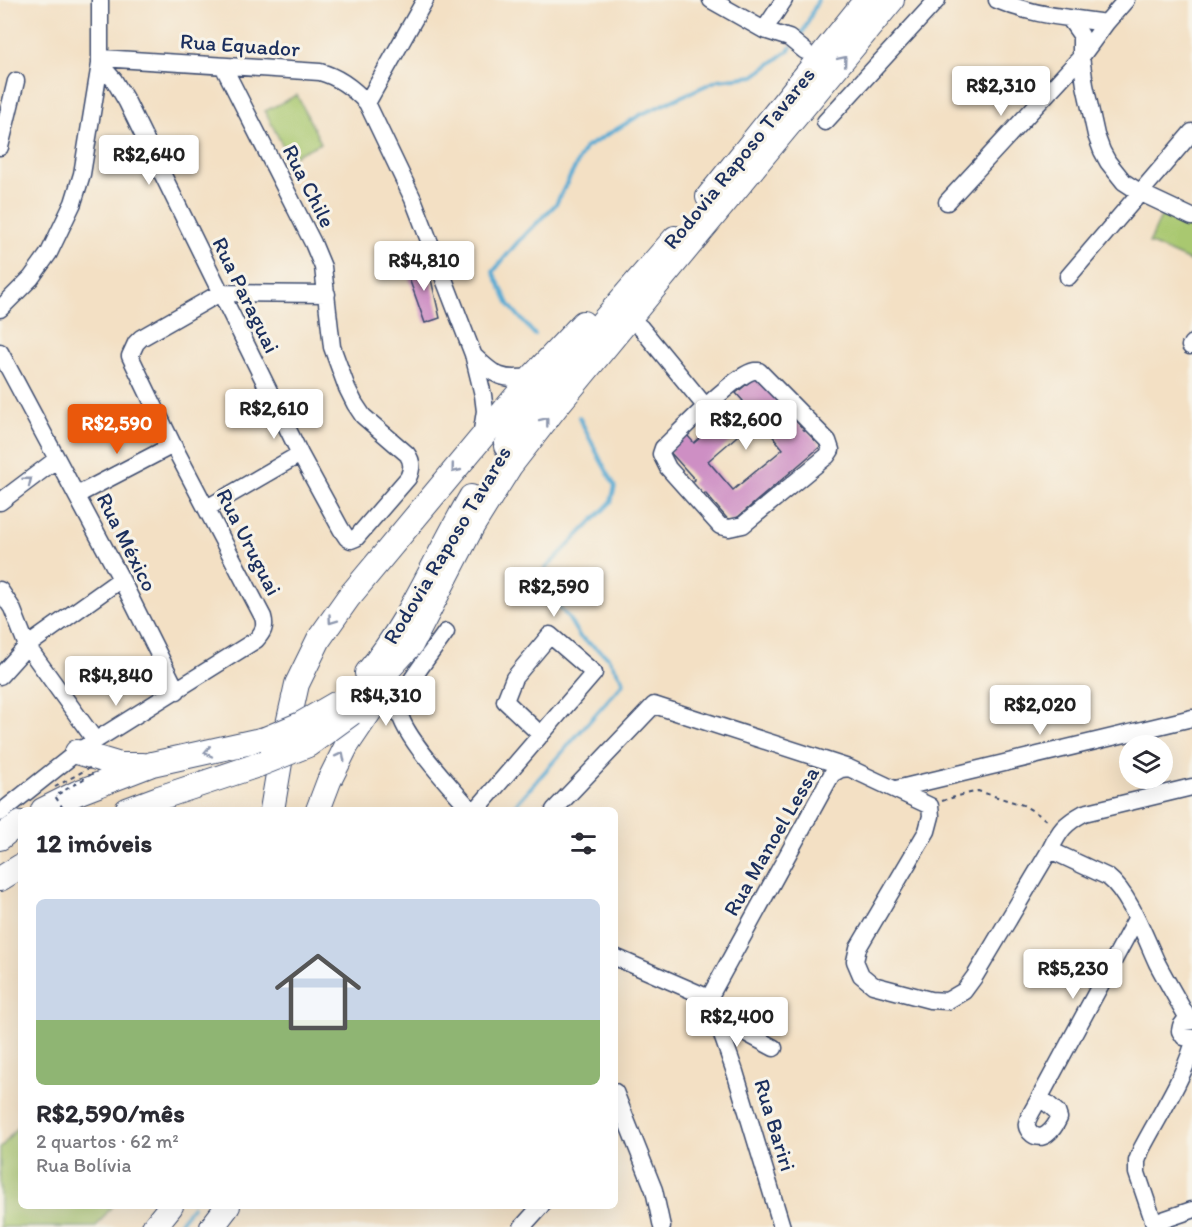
<!DOCTYPE html>
<html lang="pt">
<meta charset="utf-8">
<style>
:root{--surface:#fff;--page:#f7f7f7;--text:#2b2b33;--muted:#7c7c81;--accent:#ea580c}
body{margin:0;font-family:Itim,sans-serif;background:var(--page);color:var(--text);height:100vh;display:flex;flex-direction:column;font-size:22px;white-space:nowrap}
*{box-sizing:border-box;margin:0}
p{font-size:20px;color:var(--muted)}
.icon{flex:none;width:33px;height:33px;fill:none;stroke:currentColor;stroke-width:2;stroke-linecap:round;stroke-linejoin:round}
.map{position:relative;flex:1;overflow:hidden}
.drawer{position:absolute;left:18px;top:807px;width:600px;height:402px;display:flex;flex-direction:column;background:var(--surface);border-radius:9px;box-shadow:0 6px 24px #0002}
.drawer>*{flex:none}
.buttons{position:absolute;left:1119px;top:735px;display:grid;gap:12px}
.buttons a{display:grid;place-items:center;width:54px;height:54px;border-radius:50%;background:var(--surface);box-shadow:0 6px 24px #0002;font-size:30px}
.price{position:absolute;translate:-50% -51px;padding:0 14px;border-radius:6px;background:#fff;color:#222;font-size:20px;line-height:39px;filter:drop-shadow(0 2px 3px #0008)}
.price::after{content:'';position:absolute;left:50%;top:36px;width:18px;height:14px;margin-left:-9px;background:inherit;clip-path:polygon(0 0,100% 0,50% 100%)}
.price.current{background:var(--accent);color:#fff}
ul{padding:0;list-style:none}
li{display:grid;align-content:center;gap:12px;height:318px;padding:0 18px}
li span{display:grid;place-items:center;height:186px;border-radius:9px;color:#555}
li>.icon{margin-inline-start:auto}
span .icon{width:108px;height:108px;fill:#fffc;stroke-width:1}
li b{font-size:26px}
h2{display:flex;justify-content:space-between;align-items:center;height:72px;padding:0 18px;font-size:26px}
.map>svg:first-child{display:block}
</style>
<div class="map">
<svg width="1192" height="1227" viewBox="0 0 1192 1227">
<rect width="100%" height="100%" fill="#f7f3e8"/>
<filter id="ink" filterUnits="userSpaceOnUse"><feTurbulence type="fractalNoise" baseFrequency=".0167" numOctaves="2"/><feDisplacementMap in="SourceGraphic" scale="12" xChannelSelector="R" yChannelSelector="G"/><feConvolveMatrix kernelMatrix="1 2 1 2 8 2 1 2 1" color-interpolation-filters="sRGB"/></filter>
<filter id="wash" filterUnits="userSpaceOnUse"><feTurbulence type="fractalNoise" baseFrequency=".008" numOctaves="4" result="noise"/><feDisplacementMap in="SourceGraphic" scale="24" xChannelSelector="R" yChannelSelector="G"/><feGaussianBlur stdDeviation="1.35" result="paint"/><feColorMatrix in="noise" values="0 0 0 0 0 0 0 0 0 0 0 0 0 0 0 0 0 1.4 0 .05"/><feComposite in="paint" operator="in"/></filter>
<g filter="url(#wash)">
<rect width="100%" height="100%" fill="#f3e0c4"/>
<path fill="#a9c870" stroke="#627c67" stroke-width="1.5" d="M 297,95 L 321,143 L 289,158 L 265,111 Z
M 1164,210 L 1192,222 L 1192,262 L 1149,243 Z
M 21,1122 L 21,1206 L 112,1206 L 96,1227 L 0,1227 L 0,1149 Z"/>
<g fill="none" stroke-linecap="round" stroke-linejoin="round">
<path stroke="#58aad3" stroke-width="4" d="M 797,39 L 804,30 L 818,0
M 535,335 L 510,306 L 493,272 L 516,244 L 556,204 L 585,148 L 642,114 L 718,80 L 754,76 L 788,51 L 791,47
M 511,810 L 624,682 L 607,656 L 580,637 L 567,616 L 544,590 L 545,569 L 611,502 L 615,486 L 600,459 L 579,417
M 176,1227 L 193,1206"/>
</g>
<g id="blocks">
<path fill="#ce8fc4" fill-rule="evenodd" d="M 427,262 L 440,318 L 425,323 L 406,270 Z
M 757,376 L 804,430 L 806,429 L 821,446 L 731,523 L 705,493 L 702,495 L 691,483 L 695,480 L 669,451 L 687,435 L 694,443 L 710,429 L 708,427 L 724,413 L 726,416 L 743,401 L 736,393 ZM 758,418 L 783,449 L 733,490 L 708,461 Z"/>
</g>
</g>
<g filter="url(#ink)">
<use href="#blocks" fill-opacity="0" stroke="#3b4a6d" stroke-width="1.5"/>
<g fill="none" stroke-linecap="round" stroke-linejoin="round">
<defs>
<path id="minor" d="M 711,0 L 764,30 L 789,38 L 805,51
M 997,0 C 1020,10 1044,15 1069,18 L 1081,35 L 1081,57 L 1085,85 L 1096,135 L 1102,151 L 1108,162 L 1124,182 L 1141,193 L 1192,217
M 1069,18 L 1106,23
M 764,30 L 784,0
M 101,58 L 320,72 C 339,77 354,89 367,103 L 413,199 L 473,354 L 483,395 L 485,411 L 481,437
M 100,64 L 114,80 L 127,102 L 300,454 L 341,529 L 347,538 L 351,540 L 356,538 L 408,478 C 412,469 413,462 407,454 L 363,416 L 355,404 L 347,388 L 332,347 L 323,267 L 313,243 L 223,66
M 367,103 L 425,0
M 825,122 L 937,0
M 0,147 L 16,81
M 947,202 L 1081,57 L 1106,23 L 1126,0
M 1068,277 L 1192,132
M 220,293 L 327,294
M 0,309 L 31,278 L 49,253 L 73,203 L 82,174 L 100,64 L 100,0
M 629,318 L 641,328 L 706,407
M 1190,346 L 1192,343
M 0,352 L 121,579 L 177,691
M 473,355 C 495,376 502,382 533,376
M 754,371 L 759,371 L 828,441 L 831,450 L 827,456 L 743,525 L 729,528 L 720,526 L 668,468 L 661,454 L 663,448 C 681,431 734,375 754,371 Z
M 77,495 L 173,445
M 0,502 L 57,459
M 207,508 L 300,454
M 0,590 L 12,608 L 27,646 L 95,740
M 446,632 C 435,648 401,690 399,706 C 396,730 454,790 471,810
M 0,676 L 27,646 L 121,579
M 896,789 L 1192,718
M 476,810 L 594,673 L 550,635 L 514,678 L 505,701 L 541,735
M 554,810 L 654,705 L 849,768
M 0,813 L 77,752 L 256,640 C 263,632 266,627 263,617 L 173,445 L 130,356 L 136,343 L 141,338 L 220,293
M 1050,850 L 1108,877 C 1129,893 1145,937 1157,963 C 1167,982 1178,1001 1189,1020
M 615,957 L 709,998 L 735,1072 L 782,1227
M 709,998 L 832,774 L 841,769 L 849,768 L 930,806 L 931,816 L 927,831 L 858,948 L 855,961 L 861,975 L 873,985 L 930,1000 L 947,1001 L 964,991 L 975,976 L 1050,850 C 1060,830 1064,824 1084,813 L 1192,787
M 716,1017 L 774,1048
M 1192,1021 L 1184,1022 L 1181,1026 L 1180,1031 L 1184,1037 L 1192,1038
M 1192,1048 C 1181,1083 1158,1117 1141,1150 L 1137,1161 L 1137,1173 L 1154,1223 L 1192,1210
M 615,1092 L 654,1190 L 662,1227
M 1040,1097 L 1057,1112 L 1059,1118 C 1054,1129 1042,1145 1030,1132 C 1028,1129 1026,1127 1027,1123 C 1028,1116 1037,1104 1040,1097 L 1136,919
M 522,1227 L 541,1206"/>
<path id="highway" d="M 708,197 L 866,0
M 506,446 C 557,373 616,305 675,238
M 367,673 C 411,621 436,556 471,497
M 352,713 L 362,698 L 411,645 L 473,525 L 510,466 L 556,407 L 892,0
M 77,752 L 120,765 L 143,765
M 43,810 L 77,793 L 152,764 L 265,739
M 127,810 L 159,798 L 258,765
M 272,810 L 282,751 L 297,684 L 319,639 L 348,598 L 533,376 L 583,323
M 318,810 L 329,781 L 347,745 L 376,702
M 0,838 L 6,833 L 21,823
M 0,879 L 21,866
M 154,1227 L 171,1206
M 212,1227 L 228,1206"/>
</defs>
<use href="#minor" stroke="#3b4a6d" stroke-width="19"/>
<use href="#highway" stroke="#3b4a6d" stroke-width="26"/>
<path stroke="#3b4a6d" stroke-width="2" stroke-dasharray="4.5 4.5" stroke-linecap="butt" d="M 942,801 L 958,796 L 978,791 L 1023,805 L 1038,814 L 1050,823"/>
<use href="#minor" stroke="#fff" stroke-width="16"/>
<use href="#highway" stroke="#fff" stroke-width="24"/>
<defs>
<path id="highway-bridge" d="M 265,739 L 301,724 L 339,702
M 258,765 L 308,745 L 352,713"/>
</defs>
<use href="#highway-bridge" stroke="#3b4a6d" stroke-width="26" stroke-linecap="butt"/>
<path stroke="#3b4a6d" stroke-width="2" stroke-dasharray="4.5 4.5" stroke-linecap="butt" d="M 55,787 L 89,768 L 92,774 L 55,796 L 64,810"/>
<use href="#highway-bridge" stroke="#fff" stroke-width="24"/>
</g>
<defs><path id="oneway-chevron" d="M-2-3.5L2.5 0L-2 3.5" fill="none" stroke-width="1.6" stroke-linecap="round" stroke-linejoin="round" transform="scale(1.5)"/></defs>
<g stroke="#8d97ae">
<use href="#oneway-chevron" transform="translate(843 60) rotate(-50)"/>
<use href="#oneway-chevron" transform="translate(545 421) rotate(-52)"/>
<use href="#oneway-chevron" transform="translate(455 469) rotate(129)"/>
<use href="#oneway-chevron" transform="translate(28 481) rotate(-38)"/>
<use href="#oneway-chevron" transform="translate(332 620) rotate(126)"/>
<use href="#oneway-chevron" transform="translate(208 752) rotate(168)"/>
<use href="#oneway-chevron" transform="translate(341 756) rotate(-63)"/>
</g>
</g>
<g text-anchor="middle" dominant-baseline="central" stroke-width="6" stroke-linejoin="round" paint-order="stroke">
<g font-size="22" fill="#1b2f5e" stroke="#f7f3e8">
<text transform="translate(240 45) rotate(4)">Rua Equador</text>
<text transform="translate(739 158) rotate(-51)">Rodovia Raposo Tavares</text>
<text transform="translate(309 186) rotate(63)">Rua Chile</text>
<text transform="translate(246 295) rotate(64)">Rua Paraguai</text>
<text transform="translate(127 542) rotate(63)">Rua México</text>
<text transform="translate(249 542) rotate(63)">Rua Uruguai</text>
<text transform="translate(447 545) rotate(-59)">Rodovia Raposo Tavares</text>
<text transform="translate(771 841) rotate(-60)">Rua Manoel Lessa</text>
<text transform="translate(775 1125) rotate(73)">Rua Bariri</text>
</g>
</g>
</svg>
<div class="buttons">
<a><svg class="icon" aria-label="layers" viewBox="0 0 24 24"><path d="M12 4l9 5-9 5-9-5zM3 14l9 5 9-5"/></svg></a>
</div>
<b class="price" style="left:1001px;top:117px">R$2,310</b>
<b class="price" style="left:149px;top:186px">R$2,640</b>
<b class="price" style="left:424px;top:292px">R$4,810</b>
<b class="price" style="left:274px;top:440px">R$2,610</b>
<b class="price" style="left:746px;top:451px">R$2,600</b>
<b class="price current" style="left:117px;top:455px">R$2,590</b>
<b class="price" style="left:554px;top:618px">R$2,590</b>
<b class="price" style="left:116px;top:707px">R$4,840</b>
<b class="price" style="left:386px;top:727px">R$4,310</b>
<b class="price" style="left:1040px;top:736px">R$2,020</b>
<b class="price" style="left:1073px;top:1000px">R$5,230</b>
<b class="price" style="left:737px;top:1048px">R$2,400</b>
<section class="drawer">
<h2>12 imóveis<svg class="icon" aria-label="filters" viewBox="0 0 24 24"><path d="M4 7h16M4 17h16"/><circle cx="9" cy="7" r="2"/><circle cx="15" cy="17" r="2"/></svg></h2>
<ul>
<li><span style="background:linear-gradient(#c9d6e8 65%,#8fb573 0)"><svg class="icon" aria-label="home" viewBox="0 0 24 24"><path d="M3 11l9-7 9 7M6 9v11h12V9"/></svg></span><div><b>R$2,590/mês</b><p>2 quartos · 62 m²</p><p>Rua Bolívia</p></div></li>
</ul>
</section>
</div>
